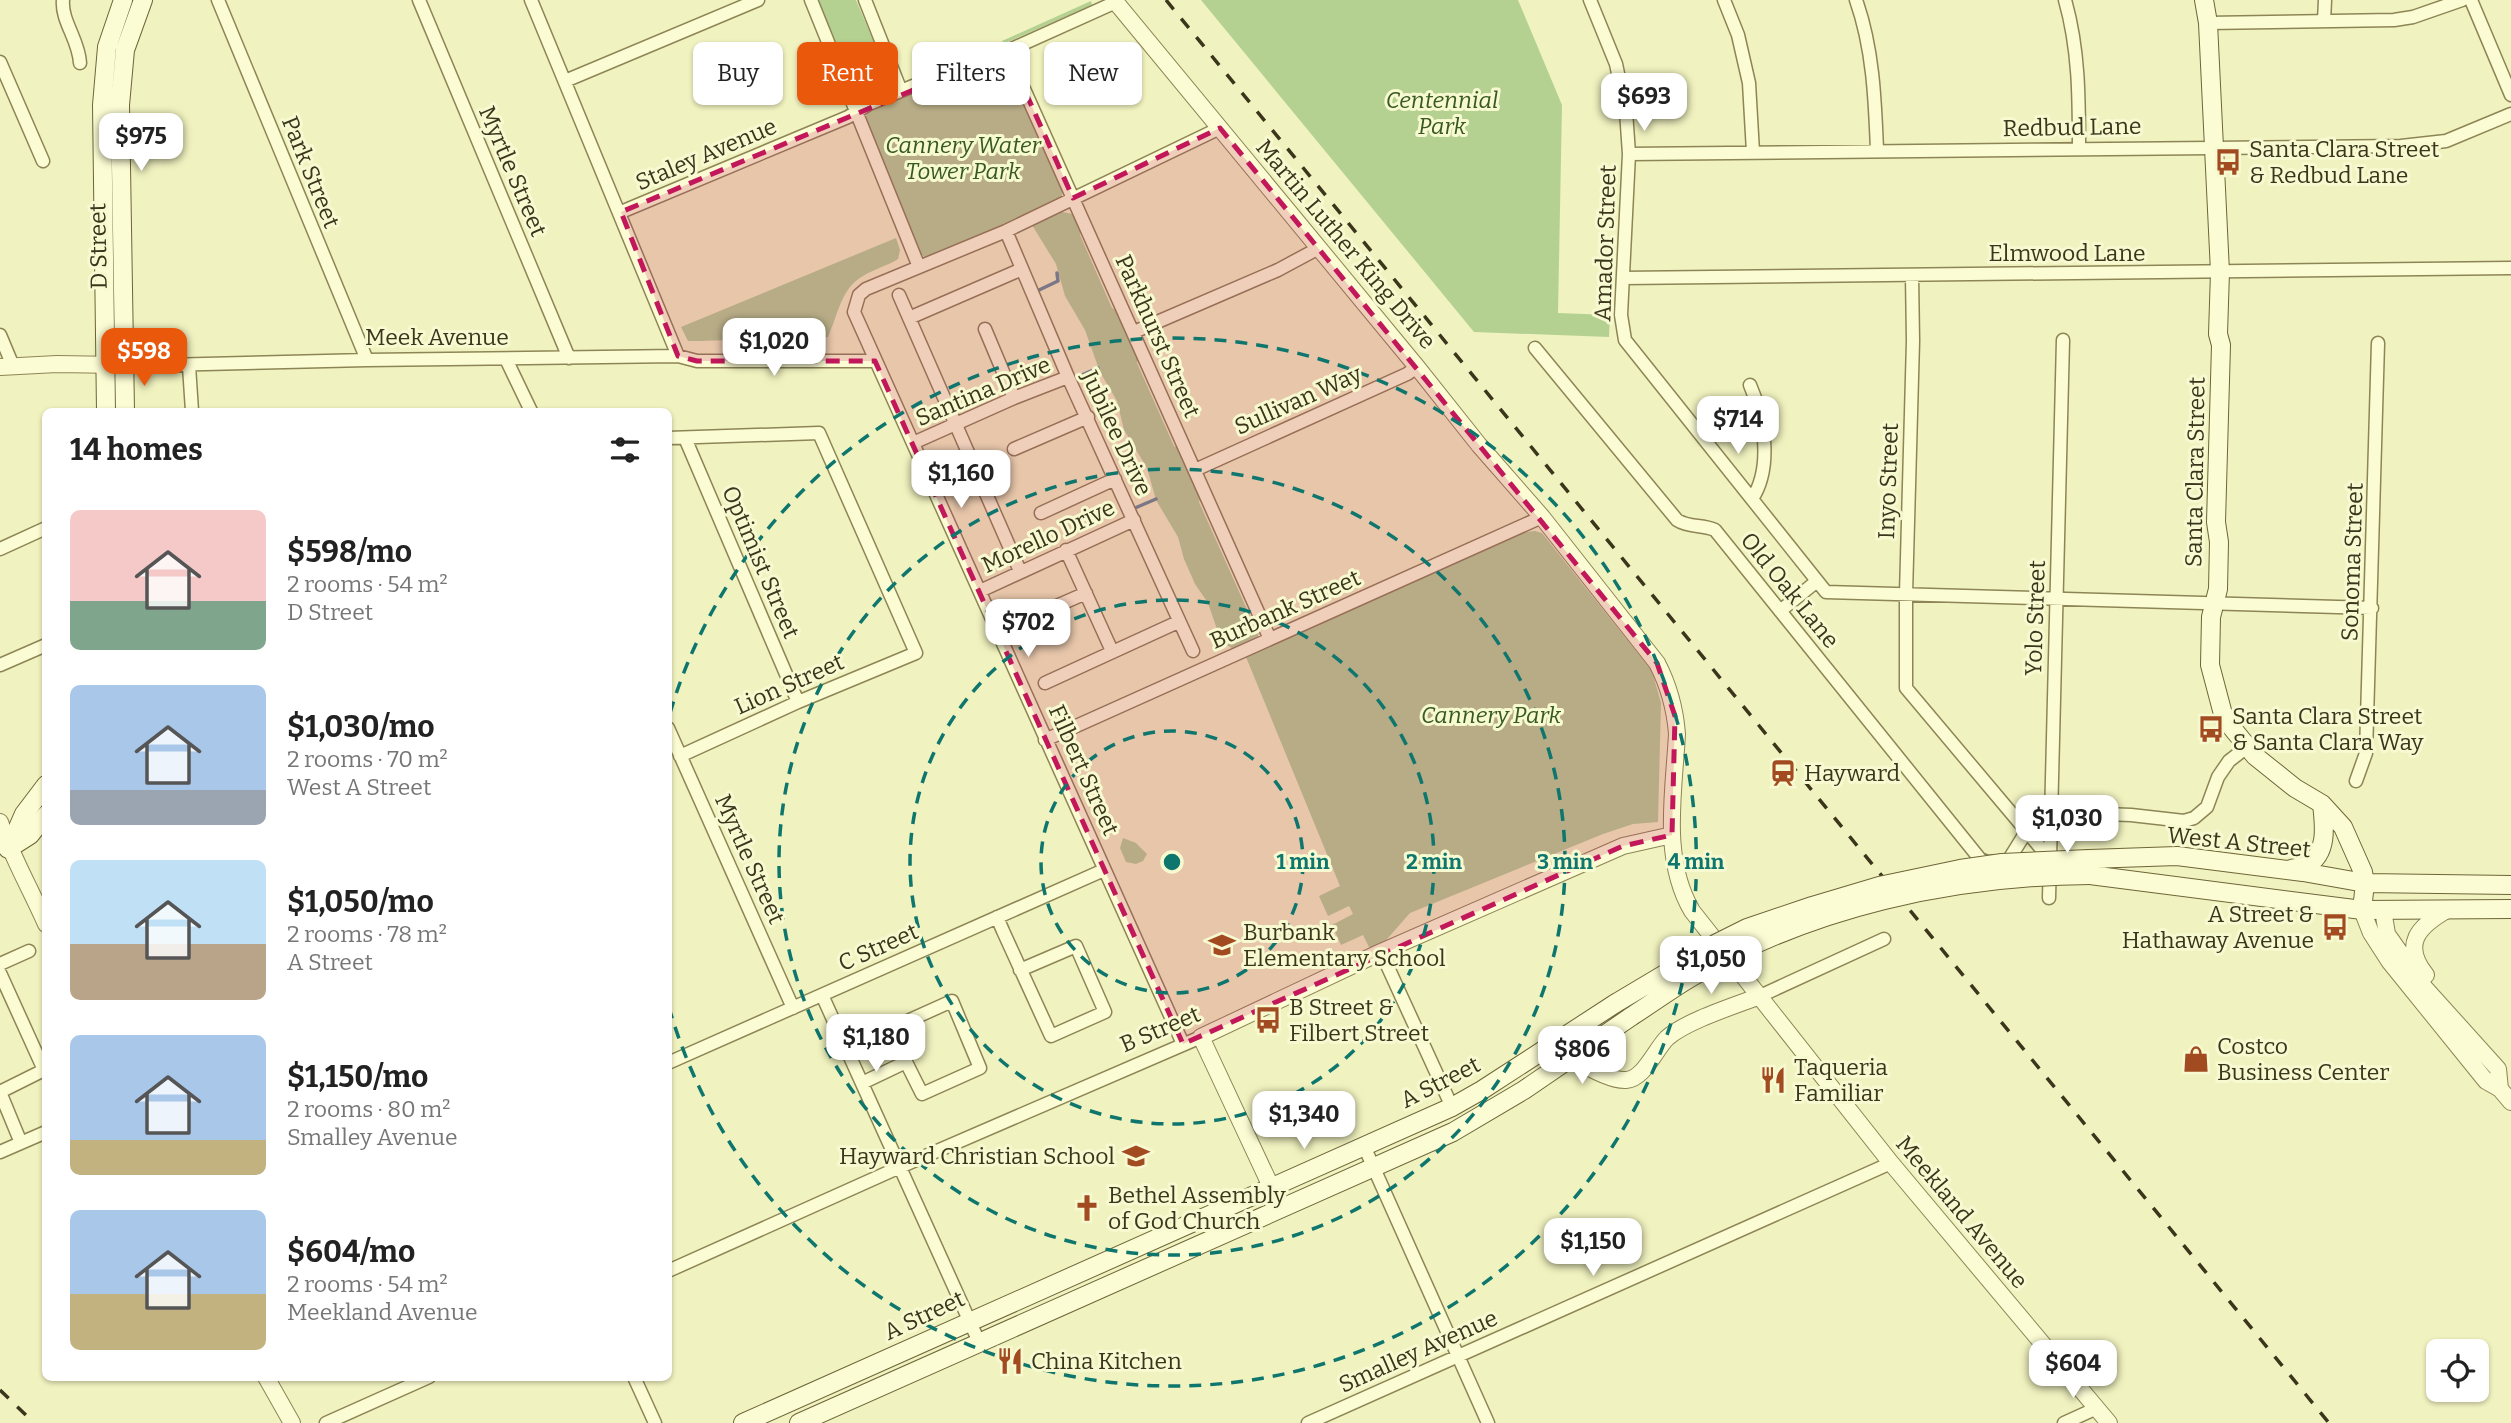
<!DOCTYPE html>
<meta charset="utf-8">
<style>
:root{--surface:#fff;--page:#f6f6f6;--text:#222;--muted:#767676;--accent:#ea580c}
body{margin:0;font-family:Bitter,serif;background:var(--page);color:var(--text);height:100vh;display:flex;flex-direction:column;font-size:26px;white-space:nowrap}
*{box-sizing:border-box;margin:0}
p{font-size:23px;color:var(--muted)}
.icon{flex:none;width:38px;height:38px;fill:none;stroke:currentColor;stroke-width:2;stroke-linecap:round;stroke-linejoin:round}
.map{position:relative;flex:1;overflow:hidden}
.details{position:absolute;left:42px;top:408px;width:630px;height:973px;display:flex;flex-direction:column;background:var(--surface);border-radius:10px;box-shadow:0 2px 5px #0004}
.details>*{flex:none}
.top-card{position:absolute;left:693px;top:42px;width:665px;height:63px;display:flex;gap:14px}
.tools{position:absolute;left:2426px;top:1339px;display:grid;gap:14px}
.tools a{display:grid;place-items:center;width:63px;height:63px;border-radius:10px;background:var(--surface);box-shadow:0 2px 5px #0004;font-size:35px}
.price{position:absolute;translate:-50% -60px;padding:0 16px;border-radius:14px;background:#fff;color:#222;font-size:23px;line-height:46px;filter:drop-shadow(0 2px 4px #0008)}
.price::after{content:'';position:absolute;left:50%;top:42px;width:21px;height:16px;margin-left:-10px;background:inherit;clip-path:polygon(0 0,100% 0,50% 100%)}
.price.on{background:var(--accent);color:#fff}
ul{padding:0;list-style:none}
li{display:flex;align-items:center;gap:21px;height:175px;padding:0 28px}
li span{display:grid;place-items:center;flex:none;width:196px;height:140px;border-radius:10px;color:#555}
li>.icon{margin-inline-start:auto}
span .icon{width:84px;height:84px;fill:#fffc;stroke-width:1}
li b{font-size:30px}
h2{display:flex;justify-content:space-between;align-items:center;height:84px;padding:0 28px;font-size:30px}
.pill{padding:0 24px;border-radius:10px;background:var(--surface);box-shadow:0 2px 5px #0004;font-size:24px;line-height:63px}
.pill.on{background:var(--accent);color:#fff}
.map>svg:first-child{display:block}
</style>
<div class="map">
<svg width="2511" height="1423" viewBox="0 0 2511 1423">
<rect width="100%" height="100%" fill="#f0f2bf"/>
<path fill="#b5d192" d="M 818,0 L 856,0 L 890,80 L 889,88 C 882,95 872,99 862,98 L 857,92 Z
M 1201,0 L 1518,0 L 1562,105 L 1558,313 L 1610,315 L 1609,337 L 1474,332 Z
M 1091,1 L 1092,5 L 1003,44 L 1002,41 Z
M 992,58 L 1002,58 L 1008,67 L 1062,188 L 1062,197 L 1057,202 L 936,257 L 925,258 L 919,252 L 865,124 L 865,116 L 872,109 Z
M 1062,212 L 1073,214 L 1082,230 L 1080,235 L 1112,308 L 1118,311 L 1139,358 L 1137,363 L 1174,446 L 1180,449 L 1201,496 L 1199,502 L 1250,616 L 1255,618 L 1259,629 L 1258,636 L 1233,649 L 1224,643 L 1222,644 L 1208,603 L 1195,584 L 1184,559 L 1178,537 L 1156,500 L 1147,468 L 1124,430 L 1117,401 L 1100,372 L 1085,330 L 1065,296 L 1056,264 L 1032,225 Z
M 896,238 L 900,250 L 898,259 C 887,266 874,269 863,276 C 841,288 838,315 828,337 L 700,341 L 688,341 L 681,327 Z
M 1535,531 L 1542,533 L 1652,671 L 1661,703 L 1658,822 L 1633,824 L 1603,834 L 1410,913 L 1373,955 L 1363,935 L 1341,945 L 1332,925 L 1353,914 L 1349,906 L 1328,916 L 1319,896 L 1340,886 L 1246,657 L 1526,532 Z
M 1123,838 L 1136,843 L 1147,854 L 1143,861 L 1136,864 L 1126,862 L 1120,848 Z"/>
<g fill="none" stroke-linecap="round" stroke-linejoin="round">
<path stroke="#698f92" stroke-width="3.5" d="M 1037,291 L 1058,281 L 1057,273
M 1077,377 L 1098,368
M 1135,508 L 1156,499"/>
<defs>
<path id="minor" d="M 63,0 C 61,21 79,40 80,63
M 218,0 L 367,360
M 419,0 L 569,358
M 531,0 L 678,356
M 811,0 L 919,267
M 865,0 L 901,91
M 1590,0 L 1616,64 L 1626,111 L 1629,154 L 1621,315 L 1625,340 L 1826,592 L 2372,608
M 1724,0 L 1738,35 L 1749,83 L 1753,152
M 1856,0 C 1873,48 1875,99 1877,150
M 2065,0 C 2079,49 2079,98 2079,149
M 2471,0 L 2511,95
M 2324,21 L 2325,0
M 2208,23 L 2394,20 L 2413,17 L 2462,0
M 1007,51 L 1270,639
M 0,62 L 43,161
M 565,81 L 758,0
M 1629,154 L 2401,146 L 2446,141 L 2511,114
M 621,212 L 848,117 L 869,104 L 996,52 L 1007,51 L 1116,2
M 1006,231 L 1068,377 L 1193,651
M 1912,275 L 1913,341 L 1906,594 L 1906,688 L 2050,859
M 1623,278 L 2511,268
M 899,295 L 1020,571
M 909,318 L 1022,269
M 985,329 L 1014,398
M 1134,332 L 1278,270 L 1319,248
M 0,335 L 13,366
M 1535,348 L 1677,520 C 1689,528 1702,524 1715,530 L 1980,859 L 1987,862 L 2008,861 L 2026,832
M 506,359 L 531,411
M 124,366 L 367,360 L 678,356 L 697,361 L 875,361
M 189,366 L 192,411
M 1750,385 C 1764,417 1773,467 1752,499
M 668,438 L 819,433 L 916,653 L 798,702 L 680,756
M 685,438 L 798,702
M 913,443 L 1014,398 L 1068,377
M 1014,449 L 1088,417
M 1195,470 L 1407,374 L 1417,367
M 1041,513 L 1115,479
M 0,549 L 46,528
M 1066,550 L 1112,651
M 980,591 L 1134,520
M 1780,611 L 1817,581
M 1018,623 L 1086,593
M 0,665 L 46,645
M 1045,683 L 1178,622
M 668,728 L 793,1008
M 1045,740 L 1542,517
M 2356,781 L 2366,753 L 2378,343
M 2050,812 L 2131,815 L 2184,821 L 2194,818 L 2207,807 L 2218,777 L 2229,761 L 2247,747
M 2049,898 L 2063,340
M 997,917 L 1003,931 L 1051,1036 L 1105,1012 L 1076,946 L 1020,970
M 1381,952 L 1452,1107
M 0,964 L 29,951
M 0,973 L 44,1070
M 822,995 L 979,1342
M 1760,996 L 1884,939
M 1183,1044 L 854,312 L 859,295 L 866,289 L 1006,231 L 1220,128
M 668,1063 L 1104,870
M 862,1083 L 906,1062 L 922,1094 L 980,1068 L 952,1001 L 892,1028 L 906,1062
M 0,1092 L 21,1143
M 0,1092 L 46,1069
M 1364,1146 L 1488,1423
M 0,1152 L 46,1132
M 668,1271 L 900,1167 L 1201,1037
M 634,1377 L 655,1423
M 326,1423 L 429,1377
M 1308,1423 L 1891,1163
M 2064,1423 L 2097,1408"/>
<path id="tertiary" d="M 1114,0 L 1417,367 L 1479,445 L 1542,517 L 1657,663 C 1669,686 1675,708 1677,734 C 1674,792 1661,858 1692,911 L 1891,1163 L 2109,1423
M 0,367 L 57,364 L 118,365
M 0,822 C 12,857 31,890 46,924
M 2362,910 L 2371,933 L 2389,961 L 2486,1081 L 2500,1089 L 2511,1102
M 2383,910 L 2387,934 L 2425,988 L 2498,1069 L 2500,1089
M 2426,975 C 2401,944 2419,926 2447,910
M 1602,1038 L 1610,1075
M 1572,1058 C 1585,1066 1611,1081 1626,1080 C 1644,1079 1655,1050 1667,1038 C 1686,1021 1734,1006 1760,996
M 1281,1208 L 1201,1037 L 1381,952 L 1623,846 L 1672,835
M 266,1377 L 292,1423"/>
<path id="secondary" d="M 2204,0 L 2208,23 L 2220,272 L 2218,334 L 2221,345 L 2216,522 L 2219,542 L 2218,589 L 2211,617 L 2210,665 L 2224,718 L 2255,756 L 2295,788 L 2322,804 L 2343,827 L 2363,872 L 2365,883 L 2362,910
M 106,411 L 102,105 L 107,47 L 123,0
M 125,411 L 120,105 L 125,50 L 143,0
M 9,848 L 24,814 L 46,785
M 8,849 L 30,835 L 46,815
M 2089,859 L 2177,856 L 2303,872 L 2365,883 L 2511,885
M 2291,869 C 2296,868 2303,867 2307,865 C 2329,853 2324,823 2322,804
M 2090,875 L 2362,910 L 2511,909
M 743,1423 L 1452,1107 L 1482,1090 L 1616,1003
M 799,1423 L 1453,1132 L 1524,1090 L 1632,1016"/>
</defs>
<use href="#minor" stroke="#8d8556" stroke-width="15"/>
<use href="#tertiary" stroke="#8d8556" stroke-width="18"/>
<use href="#secondary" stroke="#6e6539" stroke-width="20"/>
<use href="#minor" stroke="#fbfcd3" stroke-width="12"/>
<use href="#tertiary" stroke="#fbfcd3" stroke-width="16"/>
<use href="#secondary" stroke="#fbfcd3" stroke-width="18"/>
<path stroke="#3b351c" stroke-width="3.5" stroke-dasharray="12 12" stroke-linecap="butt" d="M 1166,0 L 2329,1423
M 0,1390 L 34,1423"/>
<defs>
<path id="secondary-bridge" d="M 1616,1003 L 1715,944 L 1747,928 L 1812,906 L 1879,886 L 1960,869 L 2002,863 L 2089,859
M 1632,1016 C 1651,1004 1670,990 1690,978 C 1810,907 1952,876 2090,875"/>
</defs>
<use href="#secondary-bridge" stroke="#6e6539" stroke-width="20" stroke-linecap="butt"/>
<use href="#secondary-bridge" stroke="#fbfcd3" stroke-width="18"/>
</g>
<path fill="#c2185b" fill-opacity="0.2" stroke="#c2185b" stroke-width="5" stroke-dasharray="14 9" stroke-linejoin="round" d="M 1007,51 L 1073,198 L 1220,128 L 1657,663 L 1675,716 L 1672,835 L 1623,846 L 1183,1044 L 875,361 L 697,361 L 678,356 L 621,212 Z"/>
<g fill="none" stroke="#0f766e" stroke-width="3.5" stroke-dasharray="12 9">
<circle cx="1172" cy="862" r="131"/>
<circle cx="1172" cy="862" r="262"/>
<circle cx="1172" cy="862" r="393"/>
<path d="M670 713A524 524 0 1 1 670 1011"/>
</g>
<defs>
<symbol id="bus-bare" viewBox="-9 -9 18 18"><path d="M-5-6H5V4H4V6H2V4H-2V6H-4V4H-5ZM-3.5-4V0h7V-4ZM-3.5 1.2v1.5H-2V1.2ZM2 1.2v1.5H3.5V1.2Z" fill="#a24a20" stroke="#f7f9d0" stroke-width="2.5" paint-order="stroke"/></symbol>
<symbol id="station-bare" viewBox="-9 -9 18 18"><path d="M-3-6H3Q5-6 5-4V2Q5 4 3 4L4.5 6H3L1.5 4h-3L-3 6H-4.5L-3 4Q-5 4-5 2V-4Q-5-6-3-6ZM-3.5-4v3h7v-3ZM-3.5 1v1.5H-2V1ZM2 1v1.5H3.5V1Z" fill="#a24a20" stroke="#f7f9d0" stroke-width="2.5" paint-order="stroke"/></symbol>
<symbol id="school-bare" viewBox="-9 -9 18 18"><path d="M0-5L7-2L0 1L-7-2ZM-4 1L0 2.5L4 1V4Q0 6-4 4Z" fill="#a24a20" stroke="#f7f9d0" stroke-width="2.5" paint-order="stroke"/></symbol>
<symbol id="shop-bare" viewBox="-9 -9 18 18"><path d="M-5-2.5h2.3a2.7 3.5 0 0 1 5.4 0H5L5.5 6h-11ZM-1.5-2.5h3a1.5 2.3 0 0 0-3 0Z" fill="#a24a20" stroke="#f7f9d0" stroke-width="2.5" paint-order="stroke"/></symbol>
<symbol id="restaurant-bare" viewBox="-9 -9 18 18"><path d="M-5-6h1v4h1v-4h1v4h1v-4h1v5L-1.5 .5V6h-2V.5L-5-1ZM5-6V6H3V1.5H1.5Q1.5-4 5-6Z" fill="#a24a20" stroke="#f7f9d0" stroke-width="2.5" paint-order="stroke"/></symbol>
<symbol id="church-bare" viewBox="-9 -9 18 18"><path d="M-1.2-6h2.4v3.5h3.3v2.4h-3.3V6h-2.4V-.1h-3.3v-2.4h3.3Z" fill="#a24a20" stroke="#f7f9d0" stroke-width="2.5" paint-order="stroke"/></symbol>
</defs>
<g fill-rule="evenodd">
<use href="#bus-bare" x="2209" y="143" width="38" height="38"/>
<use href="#bus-bare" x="2192" y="710" width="38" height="38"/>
<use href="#station-bare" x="1764" y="754" width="38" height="38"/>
<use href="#bus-bare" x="2316" y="908" width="38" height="38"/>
<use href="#school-bare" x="1203" y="926" width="38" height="38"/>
<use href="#bus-bare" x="1249" y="1001" width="38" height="38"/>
<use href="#shop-bare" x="2177" y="1040" width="38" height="38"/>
<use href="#restaurant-bare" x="1754" y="1061" width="38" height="38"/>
<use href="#school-bare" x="1117" y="1137" width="38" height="38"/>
<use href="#church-bare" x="1068" y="1189" width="38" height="38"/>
<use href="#restaurant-bare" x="991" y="1342" width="38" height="38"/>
</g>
<g text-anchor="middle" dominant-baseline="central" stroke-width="6" stroke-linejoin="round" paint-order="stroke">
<g font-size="23" font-style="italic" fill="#385920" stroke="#f7f9d0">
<text x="1442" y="100">Centennial<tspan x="1442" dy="26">Park</tspan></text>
<text x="963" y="145">Cannery Water<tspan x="963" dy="26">Tower Park</tspan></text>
<text x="1491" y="715">Cannery Park</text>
</g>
<g font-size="23" fill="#3b351c" stroke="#f7f9d0">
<text transform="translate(2072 127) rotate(-1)">Redbud Lane</text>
<text transform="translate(706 154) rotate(-23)">Staley Avenue</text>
<text transform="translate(513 171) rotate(67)">Myrtle Street</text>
<text transform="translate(311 172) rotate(68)">Park Street</text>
<text transform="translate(1605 243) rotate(-88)">Amador Street</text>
<text transform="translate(1346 244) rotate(50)">Martin Luther King Drive</text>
<text transform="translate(98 246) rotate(-91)">D Street</text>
<text x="2067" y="253">Elmwood Lane</text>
<text transform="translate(1158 336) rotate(66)">Parkhurst Street</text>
<text x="437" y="337">Meek Avenue</text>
<text transform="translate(983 391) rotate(-23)">Santina Drive</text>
<text transform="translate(1298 400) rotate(-24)">Sullivan Way</text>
<text transform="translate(1117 433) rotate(65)">Jubilee Drive</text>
<text transform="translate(2195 472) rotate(-89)">Santa Clara Street</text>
<text transform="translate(1888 481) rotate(-88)">Inyo Street</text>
<text transform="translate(1048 536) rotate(-25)">Morello Drive</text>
<text transform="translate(761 562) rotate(67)">Optimist Street</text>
<text transform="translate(2352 562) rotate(-88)">Sonoma Street</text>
<text transform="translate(1790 590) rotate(51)">Old Oak Lane</text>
<text transform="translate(1285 609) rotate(-24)">Burbank Street</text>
<text transform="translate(2035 618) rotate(-88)">Yolo Street</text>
<text transform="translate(789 684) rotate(-24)">Lion Street</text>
<text transform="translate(1084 770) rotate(66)">Filbert Street</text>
<text transform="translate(2239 842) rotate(6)">West A Street</text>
<text transform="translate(750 859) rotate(66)">Myrtle Street</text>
<text transform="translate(878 947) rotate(-24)">C Street</text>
<text transform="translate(1160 1029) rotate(-23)">B Street</text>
<text transform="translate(1440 1082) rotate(-27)">A Street</text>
<text transform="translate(1962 1212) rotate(50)">Meekland Avenue</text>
<text transform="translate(924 1315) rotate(-25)">A Street</text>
<text transform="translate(1418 1351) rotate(-24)">Smalley Avenue</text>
</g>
<g font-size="23" fill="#3b351c" stroke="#f7f9d0" text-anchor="start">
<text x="2249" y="149">Santa Clara Street<tspan x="2249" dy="26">&amp; Redbud Lane</tspan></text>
<text x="2232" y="716">Santa Clara Street<tspan x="2232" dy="26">&amp; Santa Clara Way</tspan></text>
<text x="1804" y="773">Hayward</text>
<text x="2314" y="914" text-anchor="end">A Street &amp;<tspan x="2314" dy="26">Hathaway Avenue</tspan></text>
<text x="1243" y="932">Burbank<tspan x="1243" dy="26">Elementary School</tspan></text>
<text x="1289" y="1007">B Street &amp;<tspan x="1289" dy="26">Filbert Street</tspan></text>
<text x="2217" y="1046">Costco<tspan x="2217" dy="26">Business Center</tspan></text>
<text x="1794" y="1067">Taqueria<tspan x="1794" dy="26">Familiar</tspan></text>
<text x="1115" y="1156" text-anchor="end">Hayward Christian School</text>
<text x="1108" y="1195">Bethel Assembly<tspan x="1108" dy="26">of God Church</tspan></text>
<text x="1031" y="1361">China Kitchen</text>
</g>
</g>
<circle cx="1172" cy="862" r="10" fill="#0f766e" stroke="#f7f9d0" stroke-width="3.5"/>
<g font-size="21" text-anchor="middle" font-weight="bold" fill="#0f766e" stroke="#f7f9d0" stroke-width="6" stroke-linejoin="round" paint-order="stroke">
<text x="1303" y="869">1 min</text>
<text x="1434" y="869">2 min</text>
<text x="1565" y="869">3 min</text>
<text x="1696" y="869">4 min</text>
</g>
</svg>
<div class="tools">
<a><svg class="icon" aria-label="locate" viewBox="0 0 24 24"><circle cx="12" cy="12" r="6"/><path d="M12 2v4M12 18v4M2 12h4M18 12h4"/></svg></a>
</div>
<b class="price" style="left:1644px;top:133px">$693</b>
<b class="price" style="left:141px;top:173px">$975</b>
<b class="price" style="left:774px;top:378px">$1,020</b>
<b class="price on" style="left:144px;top:388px">$598</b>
<b class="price" style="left:1738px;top:456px">$714</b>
<b class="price" style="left:961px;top:510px">$1,160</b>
<b class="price" style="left:1028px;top:659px">$702</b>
<b class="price" style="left:2067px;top:855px">$1,030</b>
<b class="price" style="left:1711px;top:996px">$1,050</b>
<b class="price" style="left:876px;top:1074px">$1,180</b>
<b class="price" style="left:1582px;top:1086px">$806</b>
<b class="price" style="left:1304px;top:1151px">$1,340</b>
<b class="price" style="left:1593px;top:1278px">$1,150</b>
<b class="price" style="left:2073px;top:1400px">$604</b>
<div class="top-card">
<a class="pill">Buy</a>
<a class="pill on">Rent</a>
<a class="pill">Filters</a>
<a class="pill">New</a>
</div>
<section class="details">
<h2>14 homes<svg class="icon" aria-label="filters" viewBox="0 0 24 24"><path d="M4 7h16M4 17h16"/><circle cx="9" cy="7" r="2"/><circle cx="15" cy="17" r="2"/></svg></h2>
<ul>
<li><span style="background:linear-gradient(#f6c9c9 65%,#7fa58c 0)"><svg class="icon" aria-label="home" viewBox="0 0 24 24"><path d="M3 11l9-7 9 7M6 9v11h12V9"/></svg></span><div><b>$598/mo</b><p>2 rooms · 54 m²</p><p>D Street</p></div></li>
<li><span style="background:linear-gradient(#a9c7e8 75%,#9aa5b1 0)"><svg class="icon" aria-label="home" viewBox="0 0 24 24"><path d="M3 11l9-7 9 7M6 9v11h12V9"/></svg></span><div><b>$1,030/mo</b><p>2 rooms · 70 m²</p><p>West A Street</p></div></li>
<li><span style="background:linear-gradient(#bfe0f5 60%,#b9a48a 0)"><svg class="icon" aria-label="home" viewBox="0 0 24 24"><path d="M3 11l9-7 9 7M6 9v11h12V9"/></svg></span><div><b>$1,050/mo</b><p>2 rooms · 78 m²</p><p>A Street</p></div></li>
<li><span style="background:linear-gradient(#a9c7e8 75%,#c2b280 0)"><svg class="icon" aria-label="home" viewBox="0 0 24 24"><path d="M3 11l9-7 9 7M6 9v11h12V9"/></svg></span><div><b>$1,150/mo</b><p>2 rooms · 80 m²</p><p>Smalley Avenue</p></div></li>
<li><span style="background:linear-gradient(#a9c7e8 60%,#c2b280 0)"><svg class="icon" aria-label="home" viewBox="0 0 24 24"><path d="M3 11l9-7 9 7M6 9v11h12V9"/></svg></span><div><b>$604/mo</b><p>2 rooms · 54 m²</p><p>Meekland Avenue</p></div></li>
</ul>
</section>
</div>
